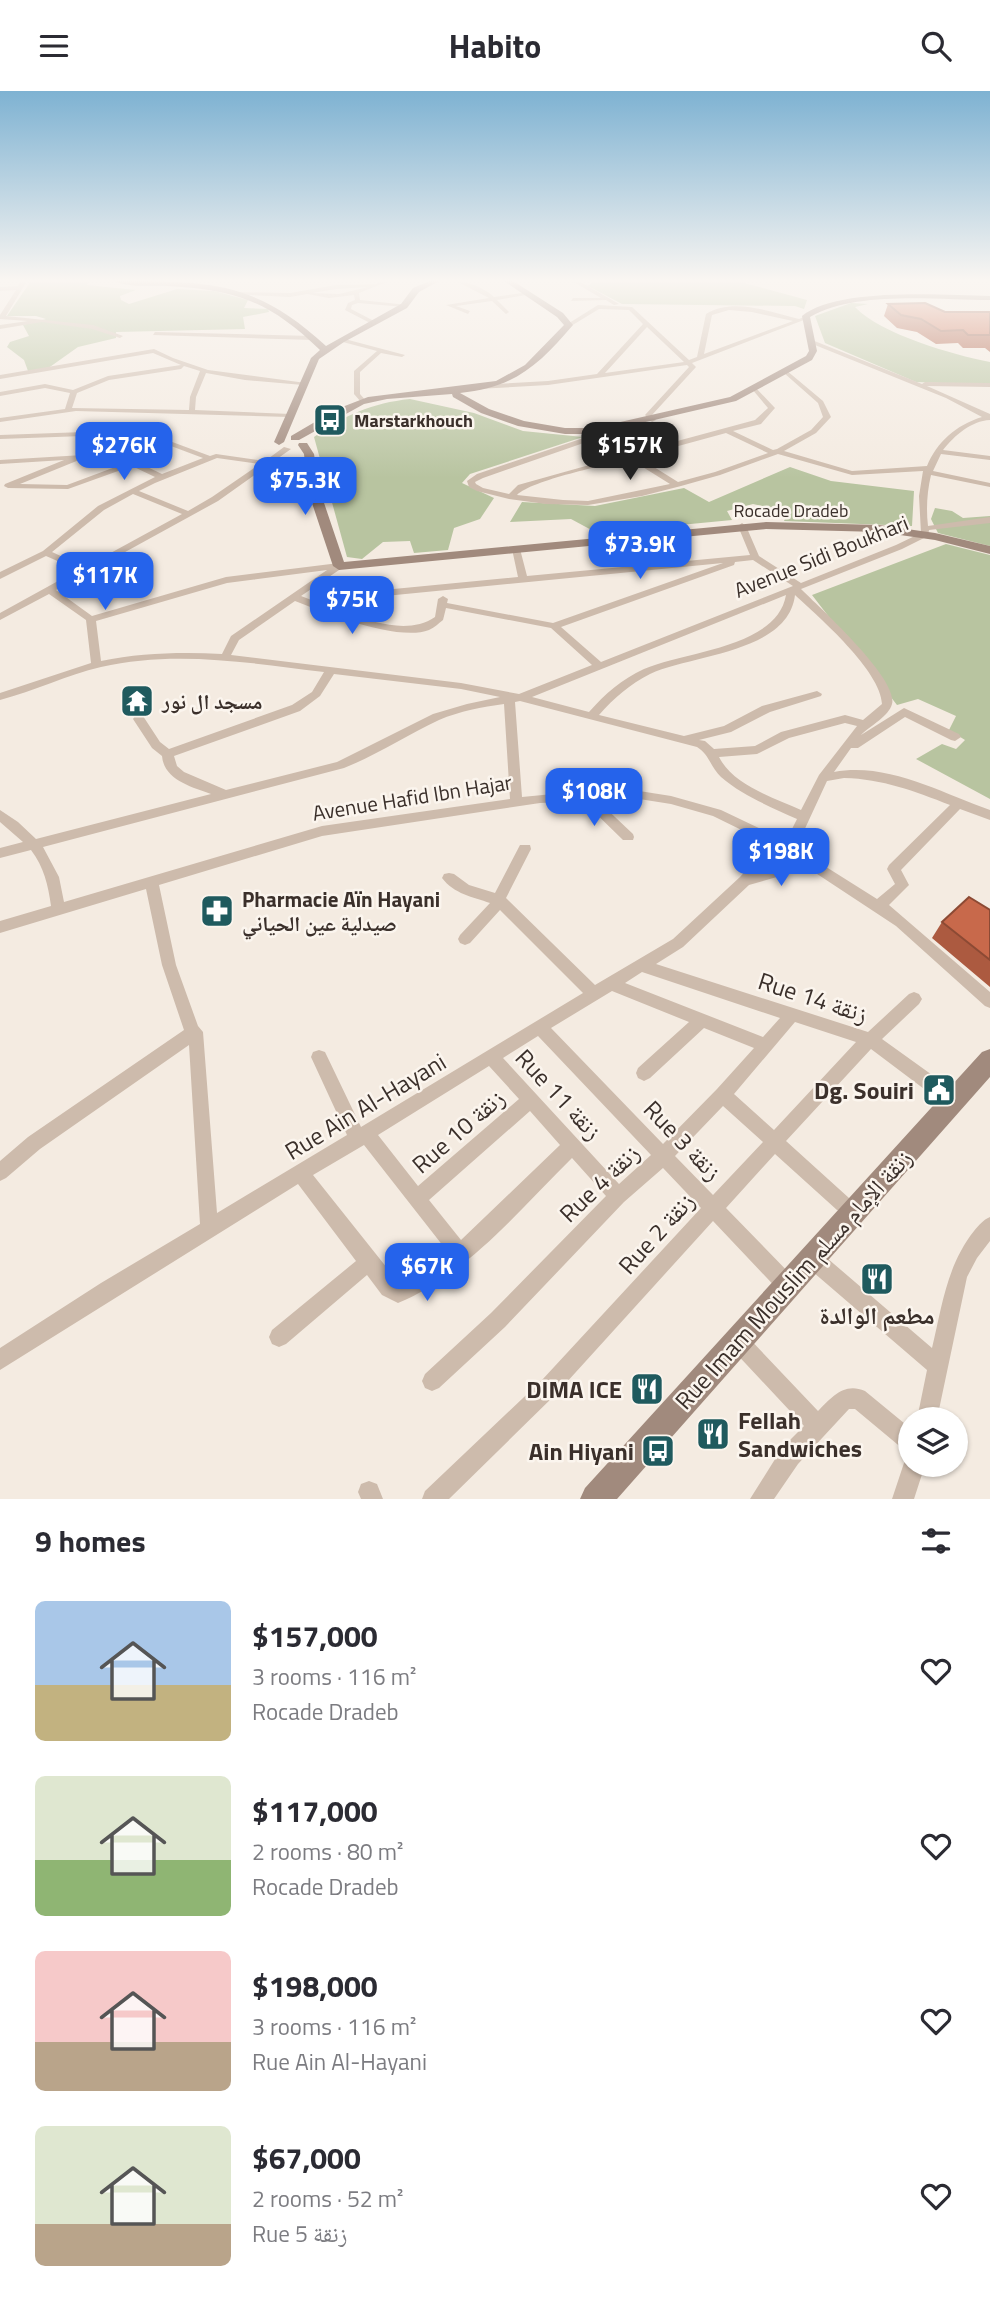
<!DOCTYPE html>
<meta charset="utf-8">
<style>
:root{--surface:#fff;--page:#f7f7f7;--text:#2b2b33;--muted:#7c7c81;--accent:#2563eb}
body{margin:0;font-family:"Titillium Web","Noto Naskh Arabic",sans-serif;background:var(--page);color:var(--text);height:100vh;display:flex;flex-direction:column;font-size:26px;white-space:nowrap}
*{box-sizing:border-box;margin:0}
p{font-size:23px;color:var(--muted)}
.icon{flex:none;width:38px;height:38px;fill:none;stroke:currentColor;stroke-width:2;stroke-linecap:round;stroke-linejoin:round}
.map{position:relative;height:1408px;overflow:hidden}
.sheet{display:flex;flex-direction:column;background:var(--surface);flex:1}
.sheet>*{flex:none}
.controls{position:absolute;left:898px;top:1316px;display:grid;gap:14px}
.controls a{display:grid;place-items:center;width:70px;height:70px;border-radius:50%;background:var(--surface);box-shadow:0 2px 5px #0004;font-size:35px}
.price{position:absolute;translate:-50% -60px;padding:0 16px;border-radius:14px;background:var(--accent);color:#fff;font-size:23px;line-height:46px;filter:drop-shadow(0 2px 4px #0008)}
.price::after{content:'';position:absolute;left:50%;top:42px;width:21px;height:16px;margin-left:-10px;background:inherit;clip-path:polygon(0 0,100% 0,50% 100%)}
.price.current{background:#222;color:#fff}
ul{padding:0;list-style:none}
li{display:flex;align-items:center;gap:21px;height:175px;padding:0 35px}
li span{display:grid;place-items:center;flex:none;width:196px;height:140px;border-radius:10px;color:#555}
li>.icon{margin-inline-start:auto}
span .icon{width:84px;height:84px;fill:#fffc;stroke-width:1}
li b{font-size:30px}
h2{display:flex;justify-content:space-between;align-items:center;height:84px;padding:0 35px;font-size:30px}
header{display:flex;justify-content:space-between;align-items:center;height:91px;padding:0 35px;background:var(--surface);font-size:32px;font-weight:700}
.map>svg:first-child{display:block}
</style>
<header><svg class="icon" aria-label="menu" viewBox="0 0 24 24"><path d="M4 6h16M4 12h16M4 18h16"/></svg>Habito<svg class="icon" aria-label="search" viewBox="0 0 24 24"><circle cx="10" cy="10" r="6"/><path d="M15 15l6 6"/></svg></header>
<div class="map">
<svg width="990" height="1408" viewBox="0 0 990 1408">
<rect width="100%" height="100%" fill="#f4ebe1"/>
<path fill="#b8c4a0" d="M 31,190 L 90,190 L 87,194 L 136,199 L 120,205 L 121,209 L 129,213 L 177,198 L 214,200 L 248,209 L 244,217 L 268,218 L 269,221 L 243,226 L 245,238 L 116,241 L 116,247 L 78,256 L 47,278 L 28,280 L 24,269 L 7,256 L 10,251 L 29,245 L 23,234 L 46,228 L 36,225 L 7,225 Z
M 593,190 L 737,190 L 807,209 L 804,218 L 795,215 L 622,213 L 588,195 Z
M 851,212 L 868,213 L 855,216 C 880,243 954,264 990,271 L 990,294 L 916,291 L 825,252 L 815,225 Z
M 410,308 L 474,322 L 523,340 L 583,346 L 470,383 L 462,392 L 494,407 L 480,428 L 454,437 L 448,459 L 414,462 L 410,450 L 383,451 L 362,468 L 347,466 L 314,346 C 345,324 372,312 410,308 Z
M 790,376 L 831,390 L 914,400 L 912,435 L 784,430 L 788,421 L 753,413 L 727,420 L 732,429 L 597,442 L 571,428 L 510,431 L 522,411 L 595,415 L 684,397 L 709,411 Z
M 935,417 L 952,420 L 963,427 L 990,425 L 990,455 L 938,442 L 931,428 Z
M 946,453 L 990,464 L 990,708 L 916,668 L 942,653 L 956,658 L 965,649 L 949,639 L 956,625 L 918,608 L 897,614 L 812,504 Z"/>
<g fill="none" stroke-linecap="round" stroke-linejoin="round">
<path fill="#cdbbac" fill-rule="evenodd" d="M 21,190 L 27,190 L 6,225 L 93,234 L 123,245 L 120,247 L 92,238 L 42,231 L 0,238 L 0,234 L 28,230 L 0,228 L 0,224 L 16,199 L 0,200 L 0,196 L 18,195 Z
M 382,190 L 389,190 L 359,202 L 360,209 L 408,214 L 405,216 L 358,212 L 352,214 L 351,218 L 374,230 L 372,233 L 345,219 L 348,212 L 355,209 L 354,204 L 329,207 L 307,203 L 290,206 L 231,203 L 234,201 L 290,202 L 336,194 L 376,193 ZM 368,196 L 339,203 L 312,202 L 336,198 Z
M 456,190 C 468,190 486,198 494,206 L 529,201 L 532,203 L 497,209 L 509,221 L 506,223 L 492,210 L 456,215 L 470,220 L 468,223 L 446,214 L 489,207 Z
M 572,190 L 579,190 L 619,213 L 614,214 L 606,209 L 571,210 L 573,207 L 601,207 Z
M 598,214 L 632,216 L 689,269 L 697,266 L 706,223 C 733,206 770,221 799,228 L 806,225 L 809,227 L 692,272 L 696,276 L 652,324 L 656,329 L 652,331 L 645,324 L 689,276 L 687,274 L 548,294 L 477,298 L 474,296 L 477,294 L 548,290 L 597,283 L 643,233 L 629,219 L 599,218 L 571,235 L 566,234 ZM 729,219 L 752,221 L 793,230 L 704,263 L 712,224 ZM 647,236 L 684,271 L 605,282 Z
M 155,241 L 312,245 L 315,247 L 312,249 L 153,244 Z
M 341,247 L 405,264 L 402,266 L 381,262 L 360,281 L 360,303 L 366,310 L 365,311 L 361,311 L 354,303 L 354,280 L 377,260 L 339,250 Z
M 812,249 L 922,293 L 925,291 L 990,292 L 990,296 L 927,295 L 990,323 L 990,329 C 971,330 955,344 943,359 L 990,365 L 990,369 L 941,363 L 933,380 L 990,392 L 990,396 L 931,384 C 927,401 926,418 928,435 L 990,426 L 990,432 L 929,439 L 928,445 L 902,458 L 801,498 C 819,516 899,588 892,613 C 889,625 870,635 861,644 L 904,617 L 959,643 L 961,646 L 955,650 L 951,649 L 905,626 L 858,657 L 851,657 L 834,681 C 888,671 941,702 990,719 L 990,729 L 960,718 L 901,779 L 909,794 L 889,814 L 990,901 L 990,917 L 985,915 L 896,835 L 808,777 L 749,794 L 683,856 L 656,873 L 868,941 L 909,903 L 914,901 L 919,903 L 922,908 L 919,913 L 882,948 L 960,1004 L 962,1010 L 960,1016 L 954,1018 L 948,1016 L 871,958 L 786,1050 L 849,1107 L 852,1113 L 849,1119 L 843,1122 L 837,1119 L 775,1063 L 726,1117 L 796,1189 L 799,1196 L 796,1203 L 789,1206 L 782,1203 L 713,1130 L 556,1303 L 449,1408 L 422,1408 L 425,1400 L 542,1289 L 701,1117 L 663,1077 L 624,1111 L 505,1236 L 439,1297 L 432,1300 L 425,1297 L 422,1290 L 425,1283 L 491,1222 L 606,1105 L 572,1067 C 519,1119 468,1183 398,1212 L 382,1204 L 367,1184 L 286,1253 L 279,1256 L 272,1253 L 269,1246 L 272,1239 L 356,1170 L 298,1093 L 0,1279 L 0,1257 L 101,1192 L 200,1133 L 189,954 L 40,1058 L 6,1087 L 0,1090 L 0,1070 L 28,1046 L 184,939 L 162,874 L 146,798 L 0,842 L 0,830 L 51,815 C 48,794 44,776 31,759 L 0,767 L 0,757 L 23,751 L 0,731 L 0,719 L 18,731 L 36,748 L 211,703 C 192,696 164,689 162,665 L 152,657 L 133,628 L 135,625 L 143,625 L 160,651 L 169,658 L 292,614 L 312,601 L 324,581 C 250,572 175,559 101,576 C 67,584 34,600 0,609 L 0,602 L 91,572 L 86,529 L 49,503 L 0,529 L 0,522 L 78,479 L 46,465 L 0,488 L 0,481 L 43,460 L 98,415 L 155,386 L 132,375 L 68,398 L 8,397 L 4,395 L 5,393 L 64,369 L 0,373 L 0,369 L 116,362 L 133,369 L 139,369 L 139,372 L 162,383 L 203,367 L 139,343 L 0,348 L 0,344 L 140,339 L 210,365 L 216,363 L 265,370 L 284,356 L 291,358 L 218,410 L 56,499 L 92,525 L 226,486 L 339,472 L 342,473 L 342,477 L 301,505 L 340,520 L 373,500 L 518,486 L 512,458 L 516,455 L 520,458 L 527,485 L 750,464 L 738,435 L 742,432 L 746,435 L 759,465 L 801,492 L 896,454 L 921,442 L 919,405 L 923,380 L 852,384 L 778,363 L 720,384 L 681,395 L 642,405 L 588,414 L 546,413 L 509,408 L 477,400 L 469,396 L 467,390 L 477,383 L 619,335 L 623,337 L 622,339 L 604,345 L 633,362 L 755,329 L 768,317 L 752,298 L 755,296 L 775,317 L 761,333 L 733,340 L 773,359 L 777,358 L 811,339 L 823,326 L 818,312 L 784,282 L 784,280 L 786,279 L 823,310 L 831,326 L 816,342 L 784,360 L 852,380 L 927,375 C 937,351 956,334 982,326 L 946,307 L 810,252 ZM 726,342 L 768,362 L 715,381 L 678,391 L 638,366 ZM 598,347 L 625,364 L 518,394 L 509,403 L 483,397 L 476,393 L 475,391 L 483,387 ZM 115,366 L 126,372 L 67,394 L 20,393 L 79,369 ZM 217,367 L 260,373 L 212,406 L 188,420 L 139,400 L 155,392 ZM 630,368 L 670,393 L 588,410 L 563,409 L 517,404 C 532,389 606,374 630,368 ZM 133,403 L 182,423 L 85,476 L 52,461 L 104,419 ZM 753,469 L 793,495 L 601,571 L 561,536 L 734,474 L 735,471 ZM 723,472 L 553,532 L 447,512 L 448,508 L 443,505 L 438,508 L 435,526 C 410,543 376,532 349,523 L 375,506 ZM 327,479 L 231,545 L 222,563 C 180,561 141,562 101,570 L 96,530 L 227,492 ZM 786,504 C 777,557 685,560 644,578 C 622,588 605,603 589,621 L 532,606 ZM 795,504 C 819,526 881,580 882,613 L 863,629 L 845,624 L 781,641 L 755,655 L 714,658 L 705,650 L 699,649 L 731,641 L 770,621 L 821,605 L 822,603 L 817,600 L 762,615 L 724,635 L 684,645 L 599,624 C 614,607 630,593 650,583 C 693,563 788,562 795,504 ZM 295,510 C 326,522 398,551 429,539 C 434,537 439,532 443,529 L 446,517 L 551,537 L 592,574 L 519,603 L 461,592 L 231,564 L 239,549 ZM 334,583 L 461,598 L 500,606 L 467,613 L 433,623 L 337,671 L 226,699 L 184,681 L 177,675 L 174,665 L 300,620 L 320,605 ZM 520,610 L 697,656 C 709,663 711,677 721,686 C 743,705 771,716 797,728 L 786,750 L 721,719 L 671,705 L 633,699 L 584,700 L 522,706 L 515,611 ZM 504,613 L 510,708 L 322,735 L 64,811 L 59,786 L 43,756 L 344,677 C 377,664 407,644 439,629 C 460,620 482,616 504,613 ZM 845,632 L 857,635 L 819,684 L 801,719 C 774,707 733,694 719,666 L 757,663 L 789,647 ZM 844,687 C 883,688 914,700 950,714 L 889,774 L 887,778 L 895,793 L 877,808 L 796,757 L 827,690 ZM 633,707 L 671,713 L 713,725 L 770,753 L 740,786 L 673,848 L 595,894 L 506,807 L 531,758 L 530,754 L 520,754 L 495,802 L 469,794 L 454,783 L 449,782 L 444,783 L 442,787 C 454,803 473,806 490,812 L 460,844 L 458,848 L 460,852 L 465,854 L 470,852 L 500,819 L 583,902 L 361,1036 L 325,961 L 319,959 L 313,961 L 311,966 L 347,1044 L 217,1122 L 203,941 L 198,935 L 176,874 L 159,794 L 322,745 L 540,712 L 583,710 L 623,749 L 633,749 L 634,746 L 633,743 L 597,709 ZM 780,759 L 797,770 L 762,780 ZM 642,881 L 780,927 L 763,946 L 625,892 ZM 612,900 L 689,931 L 638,977 L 636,982 L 638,987 L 644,990 L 650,987 L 704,937 L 754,957 L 717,998 L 663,1053 L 551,937 ZM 795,931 L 856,951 L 774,1039 L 734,1003 ZM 538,945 L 651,1064 L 619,1093 L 503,967 ZM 489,975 L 519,1008 L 418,1095 L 378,1044 ZM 723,1015 L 763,1051 L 713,1104 L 675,1065 ZM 530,1020 L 560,1054 L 461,1149 L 429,1109 ZM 364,1054 L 447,1160 L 409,1188 L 399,1192 L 313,1084 Z
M 154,258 L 173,267 L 208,279 L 306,292 L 303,294 L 245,289 L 206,282 L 196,306 L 195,319 L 291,323 L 291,325 L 289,326 L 76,320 L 0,331 L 0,327 L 65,318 L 70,302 L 45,297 L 0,305 L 0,301 L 45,293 L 73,299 L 108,285 L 181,274 L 153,262 L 0,288 L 0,284 ZM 184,275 L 200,280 L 190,306 L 189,319 L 72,317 L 77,302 L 109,289 L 181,278 Z
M 990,1126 L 990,1150 L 977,1167 L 967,1186 L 937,1328 L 917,1328 L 927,1279 L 806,1175 L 804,1168 L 806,1161 L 813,1159 L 820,1161 L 932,1257 C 942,1215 947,1174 974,1140 C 979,1134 983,1129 990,1126 Z
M 739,1241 L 746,1244 L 818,1320 C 832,1306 844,1291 865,1300 L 910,1337 L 910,1362 L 903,1358 L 855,1318 L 849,1318 L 798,1373 L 774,1408 L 750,1408 L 782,1357 L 804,1335 L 732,1258 L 729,1251 L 732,1244 Z
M 910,1365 L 910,1374 L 925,1374 L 914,1408 L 892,1408 L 906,1366 Z
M 369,1390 L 377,1393 L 383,1408 L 361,1408 L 358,1401 L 361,1393 Z"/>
<path fill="#a18a7d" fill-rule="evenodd" d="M 114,190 C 207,190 255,189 326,255 L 401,213 L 413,197 L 429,190 L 439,190 L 419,201 L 407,217 L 344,251 L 319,268 L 284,351 L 279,354 L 274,351 L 311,267 L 320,259 C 270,211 238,199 168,195 C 152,194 129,197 114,190 Z
M 504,190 L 513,190 L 563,222 L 573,234 C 539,274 514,297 460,302 L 489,318 L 524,330 L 565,337 L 594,337 L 730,306 L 806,265 L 809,260 L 802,225 C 837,196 944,204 990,205 L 990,209 C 938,209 856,199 810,226 L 817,260 L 812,269 L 736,310 L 594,343 L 565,343 L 518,335 L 481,322 L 453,306 L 452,303 L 387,308 L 364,313 L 299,349 L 291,349 L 291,345 L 337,318 L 368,306 L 496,290 L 525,274 L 564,234 L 557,226 Z
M 299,352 L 307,352 L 314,363 L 320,400 L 344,471 L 766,431 L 879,434 L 935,442 L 990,455 L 990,463 L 935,449 L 879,441 L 766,438 L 339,479 L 333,475 L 308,400 L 304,363 L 298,354 Z
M 990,958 L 990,986 L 617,1408 L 580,1408 L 585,1397 L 982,961 Z"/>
</g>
<path fill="#ac5a40" d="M 888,213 L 945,221 L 990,221 L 990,261 L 985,257 L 963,257 L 958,252 L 936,253 L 917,241 L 897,237 L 884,225 Z
M 990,819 L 990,896 L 932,847 L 942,831 Z"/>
<path fill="#c8694b" stroke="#8c4a34" stroke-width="2" d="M 925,212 L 945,221 L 990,221 L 990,244 L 968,244 L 963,239 L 941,240 L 921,228 L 901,224 L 888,213 Z
M 969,806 L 990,819 L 990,869 L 942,831 Z"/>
<linearGradient id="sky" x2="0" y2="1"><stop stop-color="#7eb2d2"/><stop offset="0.49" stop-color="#faf6f2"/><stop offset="1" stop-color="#faf6f2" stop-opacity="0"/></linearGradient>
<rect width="990" height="387" fill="url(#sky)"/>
<defs>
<symbol id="bus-square" viewBox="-11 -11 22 22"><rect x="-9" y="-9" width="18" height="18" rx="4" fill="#1f5a5e" stroke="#fbf5ee"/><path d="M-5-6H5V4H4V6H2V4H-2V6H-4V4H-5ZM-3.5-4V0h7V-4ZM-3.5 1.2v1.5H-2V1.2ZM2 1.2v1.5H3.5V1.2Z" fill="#fff"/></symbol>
<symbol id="temple-square" viewBox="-11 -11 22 22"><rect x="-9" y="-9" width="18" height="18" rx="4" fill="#1f5a5e" stroke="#fbf5ee"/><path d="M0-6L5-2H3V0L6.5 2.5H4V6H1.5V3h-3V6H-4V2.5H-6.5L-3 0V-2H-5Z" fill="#fff"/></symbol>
<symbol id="pharmacy-square" viewBox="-11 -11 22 22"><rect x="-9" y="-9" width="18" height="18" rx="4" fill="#1f5a5e" stroke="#fbf5ee"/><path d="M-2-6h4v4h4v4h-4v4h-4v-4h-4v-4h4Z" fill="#fff"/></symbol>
<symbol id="civic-square" viewBox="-11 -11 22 22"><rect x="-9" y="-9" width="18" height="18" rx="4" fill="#1f5a5e" stroke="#fbf5ee"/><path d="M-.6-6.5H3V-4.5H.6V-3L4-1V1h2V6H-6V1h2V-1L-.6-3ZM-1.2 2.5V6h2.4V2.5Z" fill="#fff"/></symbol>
<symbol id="restaurant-square" viewBox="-11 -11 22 22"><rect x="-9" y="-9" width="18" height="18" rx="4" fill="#1f5a5e" stroke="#fbf5ee"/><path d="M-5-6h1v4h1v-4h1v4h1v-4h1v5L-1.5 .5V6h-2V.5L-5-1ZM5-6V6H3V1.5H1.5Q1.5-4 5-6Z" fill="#fff"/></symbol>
</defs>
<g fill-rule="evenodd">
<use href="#bus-square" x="311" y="310" width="38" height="38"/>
<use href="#temple-square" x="118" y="591" width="38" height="38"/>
<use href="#pharmacy-square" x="198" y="801" width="38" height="38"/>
<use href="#civic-square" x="920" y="980" width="38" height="38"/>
<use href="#restaurant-square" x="858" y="1169" width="38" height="38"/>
<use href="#restaurant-square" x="628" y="1279" width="38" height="38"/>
<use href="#restaurant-square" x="694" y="1324" width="38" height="38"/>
<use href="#bus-square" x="639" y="1341" width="38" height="38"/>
</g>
<g text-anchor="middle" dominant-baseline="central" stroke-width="5" stroke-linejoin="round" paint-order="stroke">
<g font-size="18" font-weight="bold" fill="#3b302b" stroke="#fbf5ee" text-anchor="start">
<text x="354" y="329">Marstarkhouch</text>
</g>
<g font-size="18" fill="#3b302b" stroke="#fbf5ee">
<text x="791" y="419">Rocade Dradeb</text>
</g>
<g font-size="21" fill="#3b302b" stroke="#fbf5ee">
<text transform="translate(821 465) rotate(-22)">Avenue Sidi Boukhari</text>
<text transform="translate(412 706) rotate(-9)">Avenue Hafid Ibn Hajar</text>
</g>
<g font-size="21" font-weight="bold" fill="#3b302b" stroke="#fbf5ee" text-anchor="start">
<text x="162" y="610">مسجد ال نور</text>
<text x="242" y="808">Pharmacie Aïn Hayani<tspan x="242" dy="24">صيدلية عين الحياني</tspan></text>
</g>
<g font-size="24" fill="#3b302b" stroke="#fbf5ee">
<text transform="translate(813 906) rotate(18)">Rue 14 زنقة</text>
<text transform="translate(559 1003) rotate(47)">Rue 11 زنقة</text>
<text transform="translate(365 1015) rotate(-31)">Rue Ain Al-Hayani</text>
<text transform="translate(458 1040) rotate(-41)">Rue 10 زنقة</text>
<text transform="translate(683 1049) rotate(46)">Rue 3 زنقة</text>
<text transform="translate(599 1092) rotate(-44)">Rue 4 زنقة</text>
<text transform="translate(656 1142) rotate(-48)">Rue 2 زنقة</text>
<text transform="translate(793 1188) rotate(-48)">Rue Imam Mouslim زنقة الإمام مسلم</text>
</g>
<g font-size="24" font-weight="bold" fill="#3b302b" stroke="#fbf5ee" text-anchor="end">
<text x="914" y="999">Dg. Souiri</text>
<text x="877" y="1224" text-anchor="middle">مطعم الوالدة</text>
<text x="622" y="1298">DIMA ICE</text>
<text x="738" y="1329" text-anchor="start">Fellah<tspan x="738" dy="28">Sandwiches</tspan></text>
<text x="634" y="1360">Ain Hiyani</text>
</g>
</g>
</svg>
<div class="controls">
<a><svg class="icon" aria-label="layers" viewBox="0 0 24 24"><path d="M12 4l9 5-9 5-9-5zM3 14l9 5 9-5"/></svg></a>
</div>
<b class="price" style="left:124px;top:391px">$276K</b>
<b class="price current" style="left:630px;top:391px">$157K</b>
<b class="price" style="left:305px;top:426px">$75.3K</b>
<b class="price" style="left:640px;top:490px">$73.9K</b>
<b class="price" style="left:105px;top:521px">$117K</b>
<b class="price" style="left:352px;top:545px">$75K</b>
<b class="price" style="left:594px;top:737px">$108K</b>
<b class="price" style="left:781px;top:797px">$198K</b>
<b class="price" style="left:427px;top:1212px">$67K</b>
</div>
<section class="sheet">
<h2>9 homes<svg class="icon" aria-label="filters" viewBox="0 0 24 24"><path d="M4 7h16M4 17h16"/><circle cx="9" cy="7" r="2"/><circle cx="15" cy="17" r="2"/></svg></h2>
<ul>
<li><span style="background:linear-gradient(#a9c7e8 60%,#c2b280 0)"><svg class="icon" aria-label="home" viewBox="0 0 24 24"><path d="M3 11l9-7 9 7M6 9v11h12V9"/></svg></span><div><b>$157,000</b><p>3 rooms · 116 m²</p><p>Rocade Dradeb</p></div><svg class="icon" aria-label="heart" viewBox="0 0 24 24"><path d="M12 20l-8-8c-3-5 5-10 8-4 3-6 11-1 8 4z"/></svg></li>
<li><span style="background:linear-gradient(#dfe7d0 60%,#8fb573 0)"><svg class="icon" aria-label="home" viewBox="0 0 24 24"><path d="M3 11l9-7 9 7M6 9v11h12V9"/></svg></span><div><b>$117,000</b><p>2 rooms · 80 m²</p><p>Rocade Dradeb</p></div><svg class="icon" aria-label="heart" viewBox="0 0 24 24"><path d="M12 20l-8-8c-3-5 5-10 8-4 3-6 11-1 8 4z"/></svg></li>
<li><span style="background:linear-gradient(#f6c9c9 65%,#b9a48a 0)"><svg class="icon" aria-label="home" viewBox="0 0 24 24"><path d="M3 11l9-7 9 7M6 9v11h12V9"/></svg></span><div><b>$198,000</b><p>3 rooms · 116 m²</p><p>Rue Ain Al-Hayani</p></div><svg class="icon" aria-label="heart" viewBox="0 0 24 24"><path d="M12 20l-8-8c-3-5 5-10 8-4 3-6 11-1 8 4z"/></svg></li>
<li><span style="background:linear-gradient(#dfe7d0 70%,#b9a48a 0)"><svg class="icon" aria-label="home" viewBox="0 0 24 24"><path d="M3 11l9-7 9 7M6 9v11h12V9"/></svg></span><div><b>$67,000</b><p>2 rooms · 52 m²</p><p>Rue 5 زنقة</p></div><svg class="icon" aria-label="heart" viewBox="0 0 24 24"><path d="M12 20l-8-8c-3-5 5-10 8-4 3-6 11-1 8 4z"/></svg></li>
</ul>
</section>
